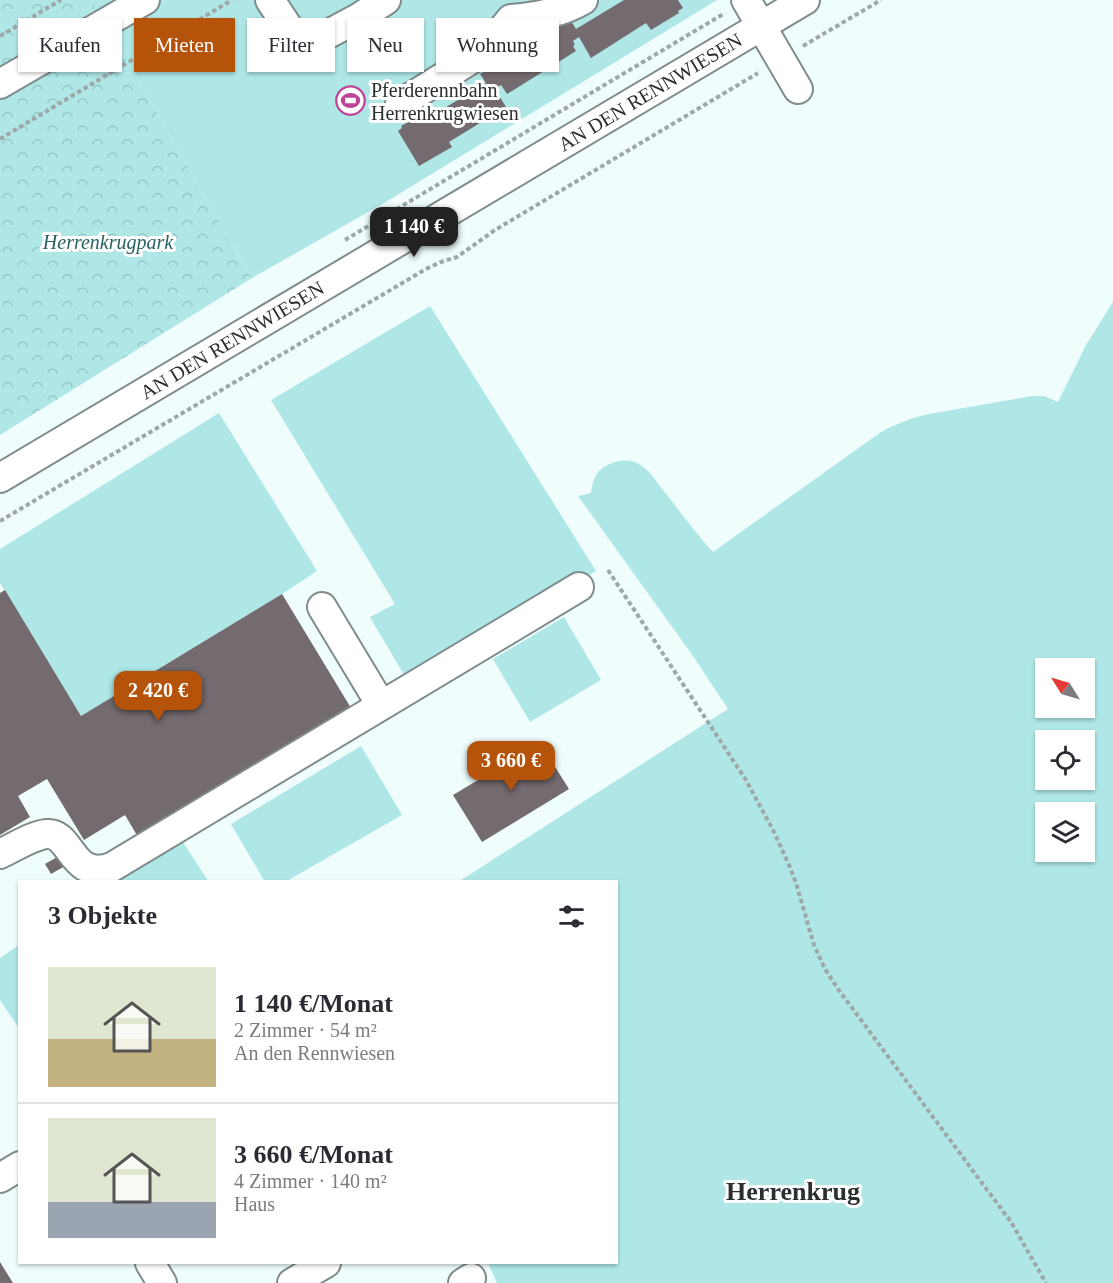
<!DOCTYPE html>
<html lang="de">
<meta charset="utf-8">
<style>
:root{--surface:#fff;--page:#f7f7f7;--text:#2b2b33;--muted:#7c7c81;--line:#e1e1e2;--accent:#b45309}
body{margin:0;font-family:Georgia,serif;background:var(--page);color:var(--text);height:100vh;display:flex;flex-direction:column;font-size:22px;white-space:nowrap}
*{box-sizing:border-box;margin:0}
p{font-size:20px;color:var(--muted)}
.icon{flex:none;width:33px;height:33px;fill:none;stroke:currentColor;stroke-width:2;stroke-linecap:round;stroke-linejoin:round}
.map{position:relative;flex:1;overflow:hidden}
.panel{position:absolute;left:18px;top:880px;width:600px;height:384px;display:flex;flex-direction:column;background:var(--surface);border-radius:0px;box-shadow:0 2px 4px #0004}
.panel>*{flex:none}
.hud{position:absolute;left:18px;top:18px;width:600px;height:54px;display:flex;gap:12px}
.needle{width:39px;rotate:307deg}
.tools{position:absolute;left:1035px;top:658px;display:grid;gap:12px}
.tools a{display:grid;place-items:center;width:60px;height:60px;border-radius:0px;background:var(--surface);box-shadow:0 2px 4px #0004;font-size:30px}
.price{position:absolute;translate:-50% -51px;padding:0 14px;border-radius:12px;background:var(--accent);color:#fff;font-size:20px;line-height:39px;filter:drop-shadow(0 2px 3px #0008)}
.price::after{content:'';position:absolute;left:50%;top:36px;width:18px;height:14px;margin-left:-9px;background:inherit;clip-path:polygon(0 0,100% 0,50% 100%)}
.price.active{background:#222;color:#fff}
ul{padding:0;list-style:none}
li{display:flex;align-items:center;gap:18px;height:150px;padding:0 30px}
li+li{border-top:2px solid var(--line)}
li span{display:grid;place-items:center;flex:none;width:168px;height:120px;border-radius:0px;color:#555}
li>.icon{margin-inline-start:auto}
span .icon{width:72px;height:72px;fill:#fffc;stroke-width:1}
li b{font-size:26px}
h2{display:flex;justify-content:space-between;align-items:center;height:72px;padding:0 30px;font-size:26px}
.chip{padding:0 21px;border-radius:0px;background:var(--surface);box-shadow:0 2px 4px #0004;font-size:21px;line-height:54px}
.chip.active{background:var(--accent);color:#fff}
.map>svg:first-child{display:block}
</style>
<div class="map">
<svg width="1113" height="1283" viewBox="0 0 1113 1283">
<defs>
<pattern id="park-crowns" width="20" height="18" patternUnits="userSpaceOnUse" patternTransform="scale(1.5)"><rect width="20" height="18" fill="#afe7e7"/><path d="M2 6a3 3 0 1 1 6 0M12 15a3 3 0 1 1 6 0" fill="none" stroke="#97c6c6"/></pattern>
</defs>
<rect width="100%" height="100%" fill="#f0fdfd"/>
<path fill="#afe7e7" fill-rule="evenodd" d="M 92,0 L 717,0 L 384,203 L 252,278 Z
M 1113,302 L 1113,1283 L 497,1283 L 488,1263 L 616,1263 L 616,882 L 458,882 L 728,709 L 693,656 L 578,496 L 591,493 C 593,480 596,469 610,464 C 618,460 629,459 637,463 C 648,468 656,481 663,490 C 680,511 695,533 713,552 L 881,432 C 897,423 912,418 929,414 L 1032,396 L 1044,396 L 1058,402 L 1086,345 ZM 1046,669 L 1084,669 L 1084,708 L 1046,708 ZM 1046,741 L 1084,741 L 1084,780 L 1046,780 ZM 1046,813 L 1084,813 L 1084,852 L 1046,852 Z
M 430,306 L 596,571 L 407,680 L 370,617 L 395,604 L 271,400 Z
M 219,413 L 317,571 L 282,594 L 81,716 L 0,583 L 0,549 Z
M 564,617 L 601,680 L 530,722 L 493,659 Z
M 361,746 L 402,815 L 285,882 L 265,882 L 231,824 Z
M 179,836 L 209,882 L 112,882 Z
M 19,945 L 19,1028 L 0,1000 L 0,958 Z"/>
<path fill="url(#park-crowns)" d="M 0,0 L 92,0 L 252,278 L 0,435 Z"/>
<path fill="#746b70" d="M 624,0 L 678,0 L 683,8 L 678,11 L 679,13 L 651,30 L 646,23 L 591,58 L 579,37 L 573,41 L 575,45 L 573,46 L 576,51 L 507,94 L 501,85 L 495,89 L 506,107 L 449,142 L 452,147 L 419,166 L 398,131 L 402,128 L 401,126 L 425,112 L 431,112 L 433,115 L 486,83 L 480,74 L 485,71 L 480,63 L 556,15 L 571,21 L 576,29 Z
M 5,590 L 81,716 L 282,594 L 351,708 L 138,837 L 125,815 L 84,840 L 47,779 L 18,796 L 30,817 L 0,835 L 0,593 Z
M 540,743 L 569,789 L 482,842 L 453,795 Z
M 59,856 L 65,866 L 51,874 L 45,864 Z
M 0,1262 L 13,1283 L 0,1283 Z"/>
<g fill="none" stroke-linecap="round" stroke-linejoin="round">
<defs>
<path id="minor" d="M 270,0 L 302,48 L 360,17 L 386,0
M 746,0 L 798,89
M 0,84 L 145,0
M 400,104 L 475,57 L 492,42 L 511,19 C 536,17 561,13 583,0
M 0,478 L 805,0
M 322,607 L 381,705
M 0,854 C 13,848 33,835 47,834 C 72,832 71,882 112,867 L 579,587
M 0,1178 L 20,1166
M 150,1263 L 162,1283
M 292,1283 L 326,1263
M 463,1283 L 471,1278"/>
</defs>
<use href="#minor" stroke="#808c8c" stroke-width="32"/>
<path stroke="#9fa8a8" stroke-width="4" stroke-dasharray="4.5 3" stroke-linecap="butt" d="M 0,36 L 61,0
M 803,46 L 881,0
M 0,139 L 232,0
M 345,240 L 725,13
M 0,521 L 426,269 L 441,262 L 457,257 L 495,230 L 758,73
M 608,570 L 746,780 L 773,830 L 789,865 L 796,883 L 814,945 L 825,969 L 838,989 L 1011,1222 L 1046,1283"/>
<use href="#minor" stroke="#fff" stroke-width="28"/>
</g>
<defs>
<symbol id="stadium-ring" viewBox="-11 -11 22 22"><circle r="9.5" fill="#fff" stroke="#be4497" stroke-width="1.5"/><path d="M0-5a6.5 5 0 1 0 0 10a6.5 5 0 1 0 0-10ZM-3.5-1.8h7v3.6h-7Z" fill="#be4497"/></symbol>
</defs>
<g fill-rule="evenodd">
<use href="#stadium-ring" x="334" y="84" width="33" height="33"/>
</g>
<g text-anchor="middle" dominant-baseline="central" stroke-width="6" stroke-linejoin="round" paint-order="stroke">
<g font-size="20" fill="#2a2f2f" stroke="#fff" text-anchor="start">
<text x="371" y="90">Pferderennbahn<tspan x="371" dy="23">Herrenkrugwiesen</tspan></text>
</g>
<g font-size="20" fill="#2a2f2f" stroke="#fff">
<text transform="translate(650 92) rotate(-31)">AN DEN RENNWIESEN</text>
<text transform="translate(232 340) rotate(-31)">AN DEN RENNWIESEN</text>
</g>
<g font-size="20" font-style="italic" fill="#276162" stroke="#fff">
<text x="108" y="242">Herrenkrugpark</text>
</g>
<g font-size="26" font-weight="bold" fill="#2a2f2f" stroke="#fff">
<text x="793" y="1191">Herrenkrug</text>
</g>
</g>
</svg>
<div class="tools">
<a><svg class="needle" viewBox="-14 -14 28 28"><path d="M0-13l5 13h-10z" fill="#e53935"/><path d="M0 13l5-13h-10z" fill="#7c7c81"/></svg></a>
<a><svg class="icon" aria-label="locate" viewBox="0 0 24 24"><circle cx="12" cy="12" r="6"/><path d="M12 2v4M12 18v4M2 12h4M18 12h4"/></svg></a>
<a><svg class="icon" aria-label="layers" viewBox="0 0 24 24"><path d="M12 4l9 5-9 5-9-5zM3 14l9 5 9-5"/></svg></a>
</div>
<b class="price active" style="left:414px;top:258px">1 140 €</b>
<b class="price" style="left:158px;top:722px">2 420 €</b>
<b class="price" style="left:511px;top:792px">3 660 €</b>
<div class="hud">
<a class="chip">Kaufen</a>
<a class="chip active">Mieten</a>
<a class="chip">Filter</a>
<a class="chip">Neu</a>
<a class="chip">Wohnung</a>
</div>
<section class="panel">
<h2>3 Objekte<svg class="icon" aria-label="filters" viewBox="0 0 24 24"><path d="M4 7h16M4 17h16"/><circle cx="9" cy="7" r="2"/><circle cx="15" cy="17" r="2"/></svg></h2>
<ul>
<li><span style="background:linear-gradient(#dfe7d0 60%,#c2b280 0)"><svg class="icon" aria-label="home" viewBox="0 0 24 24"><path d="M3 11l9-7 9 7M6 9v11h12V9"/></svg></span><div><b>1 140 €/Monat</b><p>2 Zimmer · 54 m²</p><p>An den Rennwiesen</p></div></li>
<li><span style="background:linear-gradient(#dfe7d0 70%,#9aa5b1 0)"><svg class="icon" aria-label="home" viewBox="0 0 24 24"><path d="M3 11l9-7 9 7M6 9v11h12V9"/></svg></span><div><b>3 660 €/Monat</b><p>4 Zimmer · 140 m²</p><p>Haus</p></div></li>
</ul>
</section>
</div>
